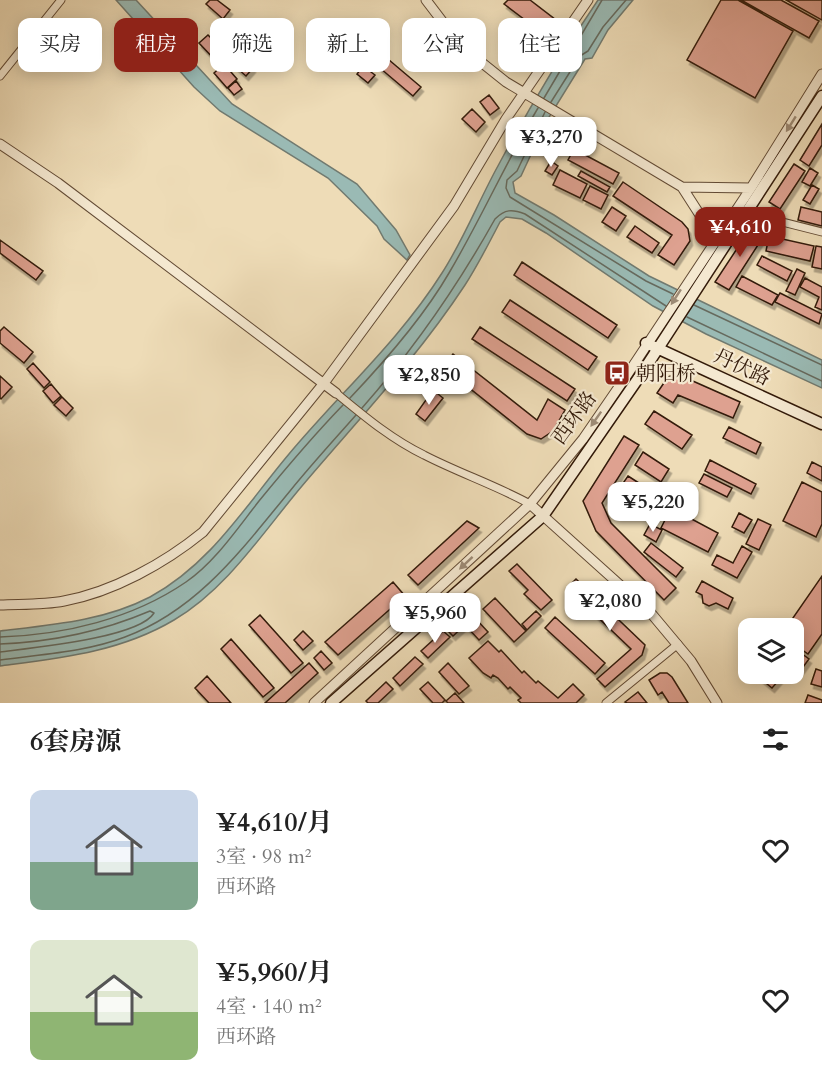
<!DOCTYPE html>
<html lang="zh">
<meta charset="utf-8">
<style>
:root{--surface:#fff;--page:#f6f6f6;--text:#222;--muted:#767676;--accent:#8f2418}
body{margin:0;font-family:Cardo,"Noto Serif SC",serif;background:var(--page);color:var(--text);height:100vh;display:flex;flex-direction:column;font-size:22px;white-space:nowrap}
*{box-sizing:border-box;margin:0}
p{font-size:20px;color:var(--muted)}
.icon{flex:none;width:33px;height:33px;fill:none;stroke:currentColor;stroke-width:2;stroke-linecap:round;stroke-linejoin:round}
.map{position:relative;height:703px;overflow:hidden}
.side{display:flex;flex-direction:column;background:var(--surface);flex:1}
.side>*{flex:none}
.hud{position:absolute;left:18px;top:18px;width:786px;height:54px;display:flex;gap:12px}
.fabs{position:absolute;left:738px;top:618px;display:grid;gap:12px}
.fabs a{display:grid;place-items:center;width:66px;height:66px;border-radius:12px;background:var(--surface);box-shadow:0 3px 15px #0003;font-size:30px}
.price{position:absolute;translate:-50% -51px;padding:0 14px;border-radius:12px;background:#fff;color:#222;font-size:20px;line-height:39px;filter:drop-shadow(0 2px 3px #0008)}
.price::after{content:'';position:absolute;left:50%;top:36px;width:18px;height:14px;margin-left:-9px;background:inherit;clip-path:polygon(0 0,100% 0,50% 100%)}
.price.active{background:var(--accent);color:#fff}
ul{padding:0;list-style:none}
li{display:flex;align-items:center;gap:18px;height:150px;padding:0 30px}
li span{display:grid;place-items:center;flex:none;width:168px;height:120px;border-radius:12px;color:#555}
li>.icon{margin-inline-start:auto}
span .icon{width:72px;height:72px;fill:#fffc;stroke-width:1}
li b{font-size:26px}
h2{display:flex;justify-content:space-between;align-items:center;height:72px;padding:0 30px;font-size:26px}
.tag{padding:0 21px;border-radius:12px;background:var(--surface);box-shadow:0 3px 15px #0003;font-size:21px;line-height:54px}
.tag.active{background:var(--accent);color:#fff}
.map>svg:first-child{display:block}
</style>
<div class="map">
<svg width="822" height="703" viewBox="0 0 822 703">
<defs>
<filter id="shadow"><feDropShadow dx="2.5" dy="4.5" stdDeviation="0" flood-color="#0004"/></filter>
</defs>
<rect width="100%" height="100%" fill="#eedcb7"/>
<filter id="stains"><feTurbulence type="fractalNoise" baseFrequency=".00333" numOctaves="4"/><feColorMatrix values="0 0 0 0 .2 0 0 0 0 .09 0 0 0 0 .02 0 0 0 .5 -.17"/></filter>
<radialGradient id="worn" r=".72"><stop offset=".6" stop-color="#630" stop-opacity="0"/><stop offset="1" stop-color="#630" stop-opacity=".3"/></radialGradient>
<path fill="#9abab4" stroke="#717a70" stroke-width="1.5" d="M 116,0 L 136,0 L 232,104 L 357,184 L 396,230 L 410,255 L 407,260 L 384,239 L 377,226 L 328,178 L 220,111 L 194,87 Z
M 598,0 L 633,0 L 608,30 L 592,58 L 585,59 L 546,122 L 521,176 L 513,182 L 515,193 L 554,215 L 649,276 L 822,360 L 822,388 L 706,334 L 653,306 L 546,233 L 522,219 L 506,217 L 500,222 C 489,243 478,265 465,285 C 417,358 358,420 302,486 C 263,532 227,589 174,620 C 120,652 61,658 0,666 L 0,631 C 51,625 104,621 150,597 C 211,564 246,505 289,454 C 340,393 399,341 442,273 C 464,239 479,200 499,164 C 529,108 562,53 598,0 Z"/>
<g fill="none" stroke-linecap="round" stroke-linejoin="round">
<path stroke="#666a5e" stroke-width="1.5" d="M 544,98 L 602,0
M 551,102 L 580,56 L 588,51 L 603,27 L 626,0
M 545,112 L 517,171 L 507,180 L 506,188 L 510,197 L 646,281 L 673,294
M 694,305 L 822,365
M 687,317 L 822,381
M 350,398 C 386,360 423,318 449,273 C 481,219 506,162 538,108
M 362,408 C 414,349 457,287 495,219 C 505,209 512,209 525,214 L 666,306
M 0,637 C 64,635 132,619 186,582 C 215,562 237,529 259,501 C 286,468 313,436 343,405
M 0,644 C 52,642 103,631 150,611 L 154,613 C 139,638 31,648 0,652
M 0,660 C 42,654 86,652 125,637 C 198,610 242,549 290,491 C 311,465 334,440 356,415"/>
</g>
<path fill="#dea190" stroke="#331a09" stroke-width="1.5" filter="url(#shadow)" d="M 210,0 L 217,0 L 230,10 L 223,19 L 206,4 Z
M 508,0 L 530,0 L 556,20 L 545,35 L 504,4 Z
M 721,0 L 738,0 L 793,31 L 755,98 L 687,60 Z
M 741,0 L 781,0 L 819,21 L 809,38 Z
M 786,0 L 822,0 L 822,20 Z
M 208,35 L 224,51 L 215,60 L 199,43 Z
M 235,54 L 243,61 L 237,68 L 228,61 Z
M 382,54 L 421,87 L 413,96 L 374,63 Z
M 244,61 L 253,68 L 246,76 L 238,69 Z
M 224,64 L 237,79 L 227,88 L 214,73 Z
M 363,66 L 375,75 L 368,83 L 357,74 Z
M 236,81 L 242,89 L 234,95 L 228,88 Z
M 489,95 L 499,108 L 490,115 L 480,102 Z
M 472,109 L 485,122 L 476,132 L 462,119 Z
M 822,124 L 822,145 L 809,166 L 800,160 Z
M 574,149 L 619,173 L 613,184 L 568,160 Z
M 551,161 L 558,166 L 552,175 L 545,171 Z
M 794,164 L 805,171 L 780,209 L 769,202 Z
M 810,168 L 818,173 L 810,186 L 802,182 Z
M 560,170 L 587,184 L 580,198 L 553,185 Z
M 581,171 L 610,187 L 607,192 L 578,176 Z
M 623,182 L 682,222 L 688,229 L 690,241 L 674,265 L 658,255 L 672,235 L 613,196 Z
M 812,185 L 819,189 L 810,204 L 803,200 Z
M 590,186 L 608,195 L 601,209 L 583,200 Z
M 612,207 L 626,216 L 616,231 L 602,222 Z
M 801,207 L 822,212 L 822,226 L 798,220 Z
M 635,226 L 659,243 L 652,253 L 627,237 Z
M 752,226 L 765,234 L 729,290 L 715,282 Z
M 769,236 L 814,246 L 810,261 L 766,251 Z
M 0,240 L 43,271 L 36,280 L 0,253 Z
M 816,246 L 822,247 L 822,269 L 812,267 Z
M 762,256 L 792,271 L 787,281 L 757,265 Z
M 522,262 L 617,325 L 608,338 L 514,275 Z
M 797,269 L 805,273 L 795,295 L 786,291 Z
M 742,276 L 778,295 L 772,305 L 736,287 Z
M 805,278 L 822,287 L 822,310 L 815,307 L 819,297 L 800,287 Z
M 780,293 L 822,314 L 819,324 L 775,302 Z
M 510,300 L 597,357 L 588,370 L 502,312 Z
M 4,327 L 33,352 L 24,363 L 0,343 L 0,331 Z
M 480,327 L 575,389 L 567,401 L 472,339 Z
M 453,354 L 537,420 L 548,399 L 565,410 L 553,431 L 541,439 L 527,434 L 443,367 Z
M 33,363 L 50,382 L 44,388 L 27,369 Z
M 677,374 L 740,402 L 733,418 L 678,395 L 673,403 L 657,393 L 668,377 Z
M 0,376 L 12,387 L 1,399 L 0,398 Z
M 51,384 L 61,396 L 53,403 L 43,391 Z
M 433,390 L 443,398 L 425,421 L 416,414 Z
M 62,397 L 73,408 L 66,416 L 54,405 Z
M 654,411 L 692,435 L 682,449 L 645,424 Z
M 729,427 L 761,443 L 756,454 L 723,438 Z
M 624,436 L 639,445 L 602,503 L 611,523 L 676,588 L 664,600 L 596,531 L 583,501 Z
M 643,452 L 669,469 L 661,482 L 635,465 Z
M 710,460 L 756,484 L 751,494 L 705,471 Z
M 812,462 L 822,467 L 822,481 L 807,473 Z
M 704,474 L 732,488 L 727,497 L 699,483 Z
M 628,476 L 659,496 L 650,510 L 619,489 Z
M 802,482 L 822,492 L 822,524 L 816,537 L 783,521 Z
M 671,508 L 718,533 L 708,552 L 661,528 Z
M 739,513 L 752,520 L 744,533 L 732,527 Z
M 758,519 L 771,525 L 759,550 L 746,544 Z
M 467,521 L 479,528 L 418,585 L 408,575 Z
M 650,524 L 662,530 L 656,542 L 644,535 Z
M 651,543 L 683,568 L 676,577 L 644,552 Z
M 742,546 L 752,552 L 737,578 L 712,565 L 717,555 L 733,563 Z
M 517,564 L 552,600 L 541,610 L 524,594 L 528,590 L 509,571 Z
M 822,576 L 822,634 L 808,654 L 794,644 L 794,628 L 786,628 Z
M 576,579 L 645,645 L 642,655 L 605,687 L 597,679 L 631,649 L 567,588 Z
M 702,581 L 733,598 L 728,609 L 716,603 L 709,606 L 703,603 L 702,595 L 696,592 Z
M 393,582 L 405,596 L 338,655 L 325,642 Z
M 495,598 L 526,631 L 514,642 L 483,609 Z
M 536,611 L 541,616 L 527,630 L 522,624 Z
M 260,615 L 303,663 L 291,673 L 249,625 Z
M 460,617 L 466,624 L 453,636 L 447,630 Z
M 555,617 L 605,663 L 595,674 L 545,628 Z
M 475,618 L 488,632 L 479,640 L 466,626 Z
M 303,631 L 313,641 L 303,650 L 294,640 Z
M 443,631 L 450,637 L 428,658 L 421,651 Z
M 231,639 L 274,688 L 263,697 L 221,649 Z
M 488,641 L 499,652 L 501,650 L 522,673 L 524,671 L 536,683 L 538,681 L 558,698 L 573,684 L 584,695 L 576,703 L 521,703 L 518,700 L 521,698 L 510,687 L 508,689 L 498,678 L 493,675 L 491,678 L 483,673 L 469,658 Z
M 794,648 L 809,659 L 798,674 L 794,671 Z
M 321,651 L 332,663 L 324,670 L 314,658 Z
M 415,657 L 423,664 L 400,686 L 393,678 Z
M 309,663 L 318,673 L 285,703 L 265,703 Z
M 448,663 L 469,686 L 459,694 L 439,672 Z
M 816,669 L 822,671 L 822,687 L 811,684 Z
M 660,673 L 667,673 L 672,677 L 688,703 L 669,703 L 662,692 L 658,695 L 649,680 Z
M 755,674 L 773,674 L 780,679 L 772,688 Z
M 207,676 L 231,703 L 209,703 L 195,688 Z
M 386,682 L 393,689 L 378,703 L 368,703 L 366,701 Z
M 428,682 L 445,700 L 442,703 L 433,703 L 420,689 Z
M 638,692 L 647,703 L 627,703 L 625,702 Z
M 455,693 L 464,703 L 448,703 L 446,701 Z
M 808,695 L 822,700 L 822,703 L 805,703 Z"/>
<g fill="none" stroke-linecap="round" stroke-linejoin="round">
<defs>
<path id="minor" d="M 0,76 L 61,0
M 743,212 L 822,232
M 336,393 C 364,416 391,439 424,455 C 459,473 495,485 530,504
M 606,703 L 678,644"/>
<path id="tertiary" d="M 426,0 L 461,46 L 506,82 L 682,187 L 716,240
M 0,144 L 58,183 L 336,393
M 682,187 L 751,188
M 530,504 L 650,612 L 691,661 L 717,703
M 0,605 C 21,604 44,605 64,601 C 113,592 165,563 203,532 L 324,383 L 454,206 L 506,119 L 588,0
M 314,703 L 530,504 L 583,439 L 625,378 L 751,188 L 822,74"/>
<path id="secondary" d="M 646,343 L 822,424
M 331,703 L 543,516 L 644,370 L 822,96"/>
</defs>
<use href="#minor" stroke="#624a34" stroke-width="9"/>
<use href="#tertiary" stroke="#624a34" stroke-width="11"/>
<use href="#secondary" stroke="#331a09" stroke-width="13"/>
<use href="#minor" stroke="#f4e8d0" stroke-width="7"/>
<use href="#tertiary" stroke="#f4e8d0" stroke-width="9"/>
<use href="#secondary" stroke="#f4e8d0" stroke-width="10"/>
</g>
<defs><path id="oneway-solid" d="M-6-.8H1V-3.2L6.5 0L1 3.2V.8H-6Z" transform="scale(1.5)"/></defs>
<g fill="#9d8b76">
<use href="#oneway-solid" transform="translate(791 124) rotate(122)"/>
<use href="#oneway-solid" transform="translate(676 297) rotate(123)"/>
<use href="#oneway-solid" transform="translate(596 419) rotate(125)"/>
<use href="#oneway-solid" transform="translate(466 563) rotate(137)"/>
</g>
<defs>
<symbol id="bus-square" viewBox="-11 -11 22 22"><rect x="-9" y="-9" width="18" height="18" rx="4" fill="#8f2418" stroke="#f4e8d0"/><path d="M-5-6H5V4H4V6H2V4H-2V6H-4V4H-5ZM-3.5-4V0h7V-4ZM-3.5 1.2v1.5H-2V1.2ZM2 1.2v1.5H3.5V1.2Z" fill="#fff"/></symbol>
</defs>
<g fill-rule="evenodd">
<use href="#bus-square" x="602" y="358" width="30" height="30"/>
</g>
<g text-anchor="middle" dominant-baseline="central" stroke-width="4.5" stroke-linejoin="round" paint-order="stroke">
<g font-size="20" fill="#331a09" stroke="#f4e8d0">
<text transform="translate(742 367) rotate(25)">丹伏路</text>
<text transform="translate(574 418) rotate(-54)">西环路</text>
</g>
<g font-size="20" fill="#331a09" stroke="#f4e8d0" text-anchor="start">
<text x="636" y="373">朝阳桥</text>
</g>
</g>
<rect width="100%" height="100%" filter="url(#stains)"/>
<rect width="100%" height="100%" fill="url(#worn)"/>
</svg>
<div class="fabs">
<a><svg class="icon" aria-label="layers" viewBox="0 0 24 24"><path d="M12 4l9 5-9 5-9-5zM3 14l9 5 9-5"/></svg></a>
</div>
<b class="price" style="left:551px;top:168px">¥3,270</b>
<b class="price active" style="left:740px;top:258px">¥4,610</b>
<b class="price" style="left:429px;top:406px">¥2,850</b>
<b class="price" style="left:653px;top:533px">¥5,220</b>
<b class="price" style="left:610px;top:632px">¥2,080</b>
<b class="price" style="left:435px;top:644px">¥5,960</b>
<div class="hud">
<a class="tag">买房</a>
<a class="tag active">租房</a>
<a class="tag">筛选</a>
<a class="tag">新上</a>
<a class="tag">公寓</a>
<a class="tag">住宅</a>
</div>
</div>
<section class="side">
<h2>6套房源<svg class="icon" aria-label="filters" viewBox="0 0 24 24"><path d="M4 7h16M4 17h16"/><circle cx="9" cy="7" r="2"/><circle cx="15" cy="17" r="2"/></svg></h2>
<ul>
<li><span style="background:linear-gradient(#c9d6e8 60%,#7fa58c 0)"><svg class="icon" aria-label="home" viewBox="0 0 24 24"><path d="M3 11l9-7 9 7M6 9v11h12V9"/></svg></span><div><b>¥4,610/月</b><p>3室 · 98 m²</p><p>西环路</p></div><svg class="icon" aria-label="heart" viewBox="0 0 24 24"><path d="M12 20l-8-8c-3-5 5-10 8-4 3-6 11-1 8 4z"/></svg></li>
<li><span style="background:linear-gradient(#dfe7d0 60%,#8fb573 0)"><svg class="icon" aria-label="home" viewBox="0 0 24 24"><path d="M3 11l9-7 9 7M6 9v11h12V9"/></svg></span><div><b>¥5,960/月</b><p>4室 · 140 m²</p><p>西环路</p></div><svg class="icon" aria-label="heart" viewBox="0 0 24 24"><path d="M12 20l-8-8c-3-5 5-10 8-4 3-6 11-1 8 4z"/></svg></li>
</ul>
</section>
